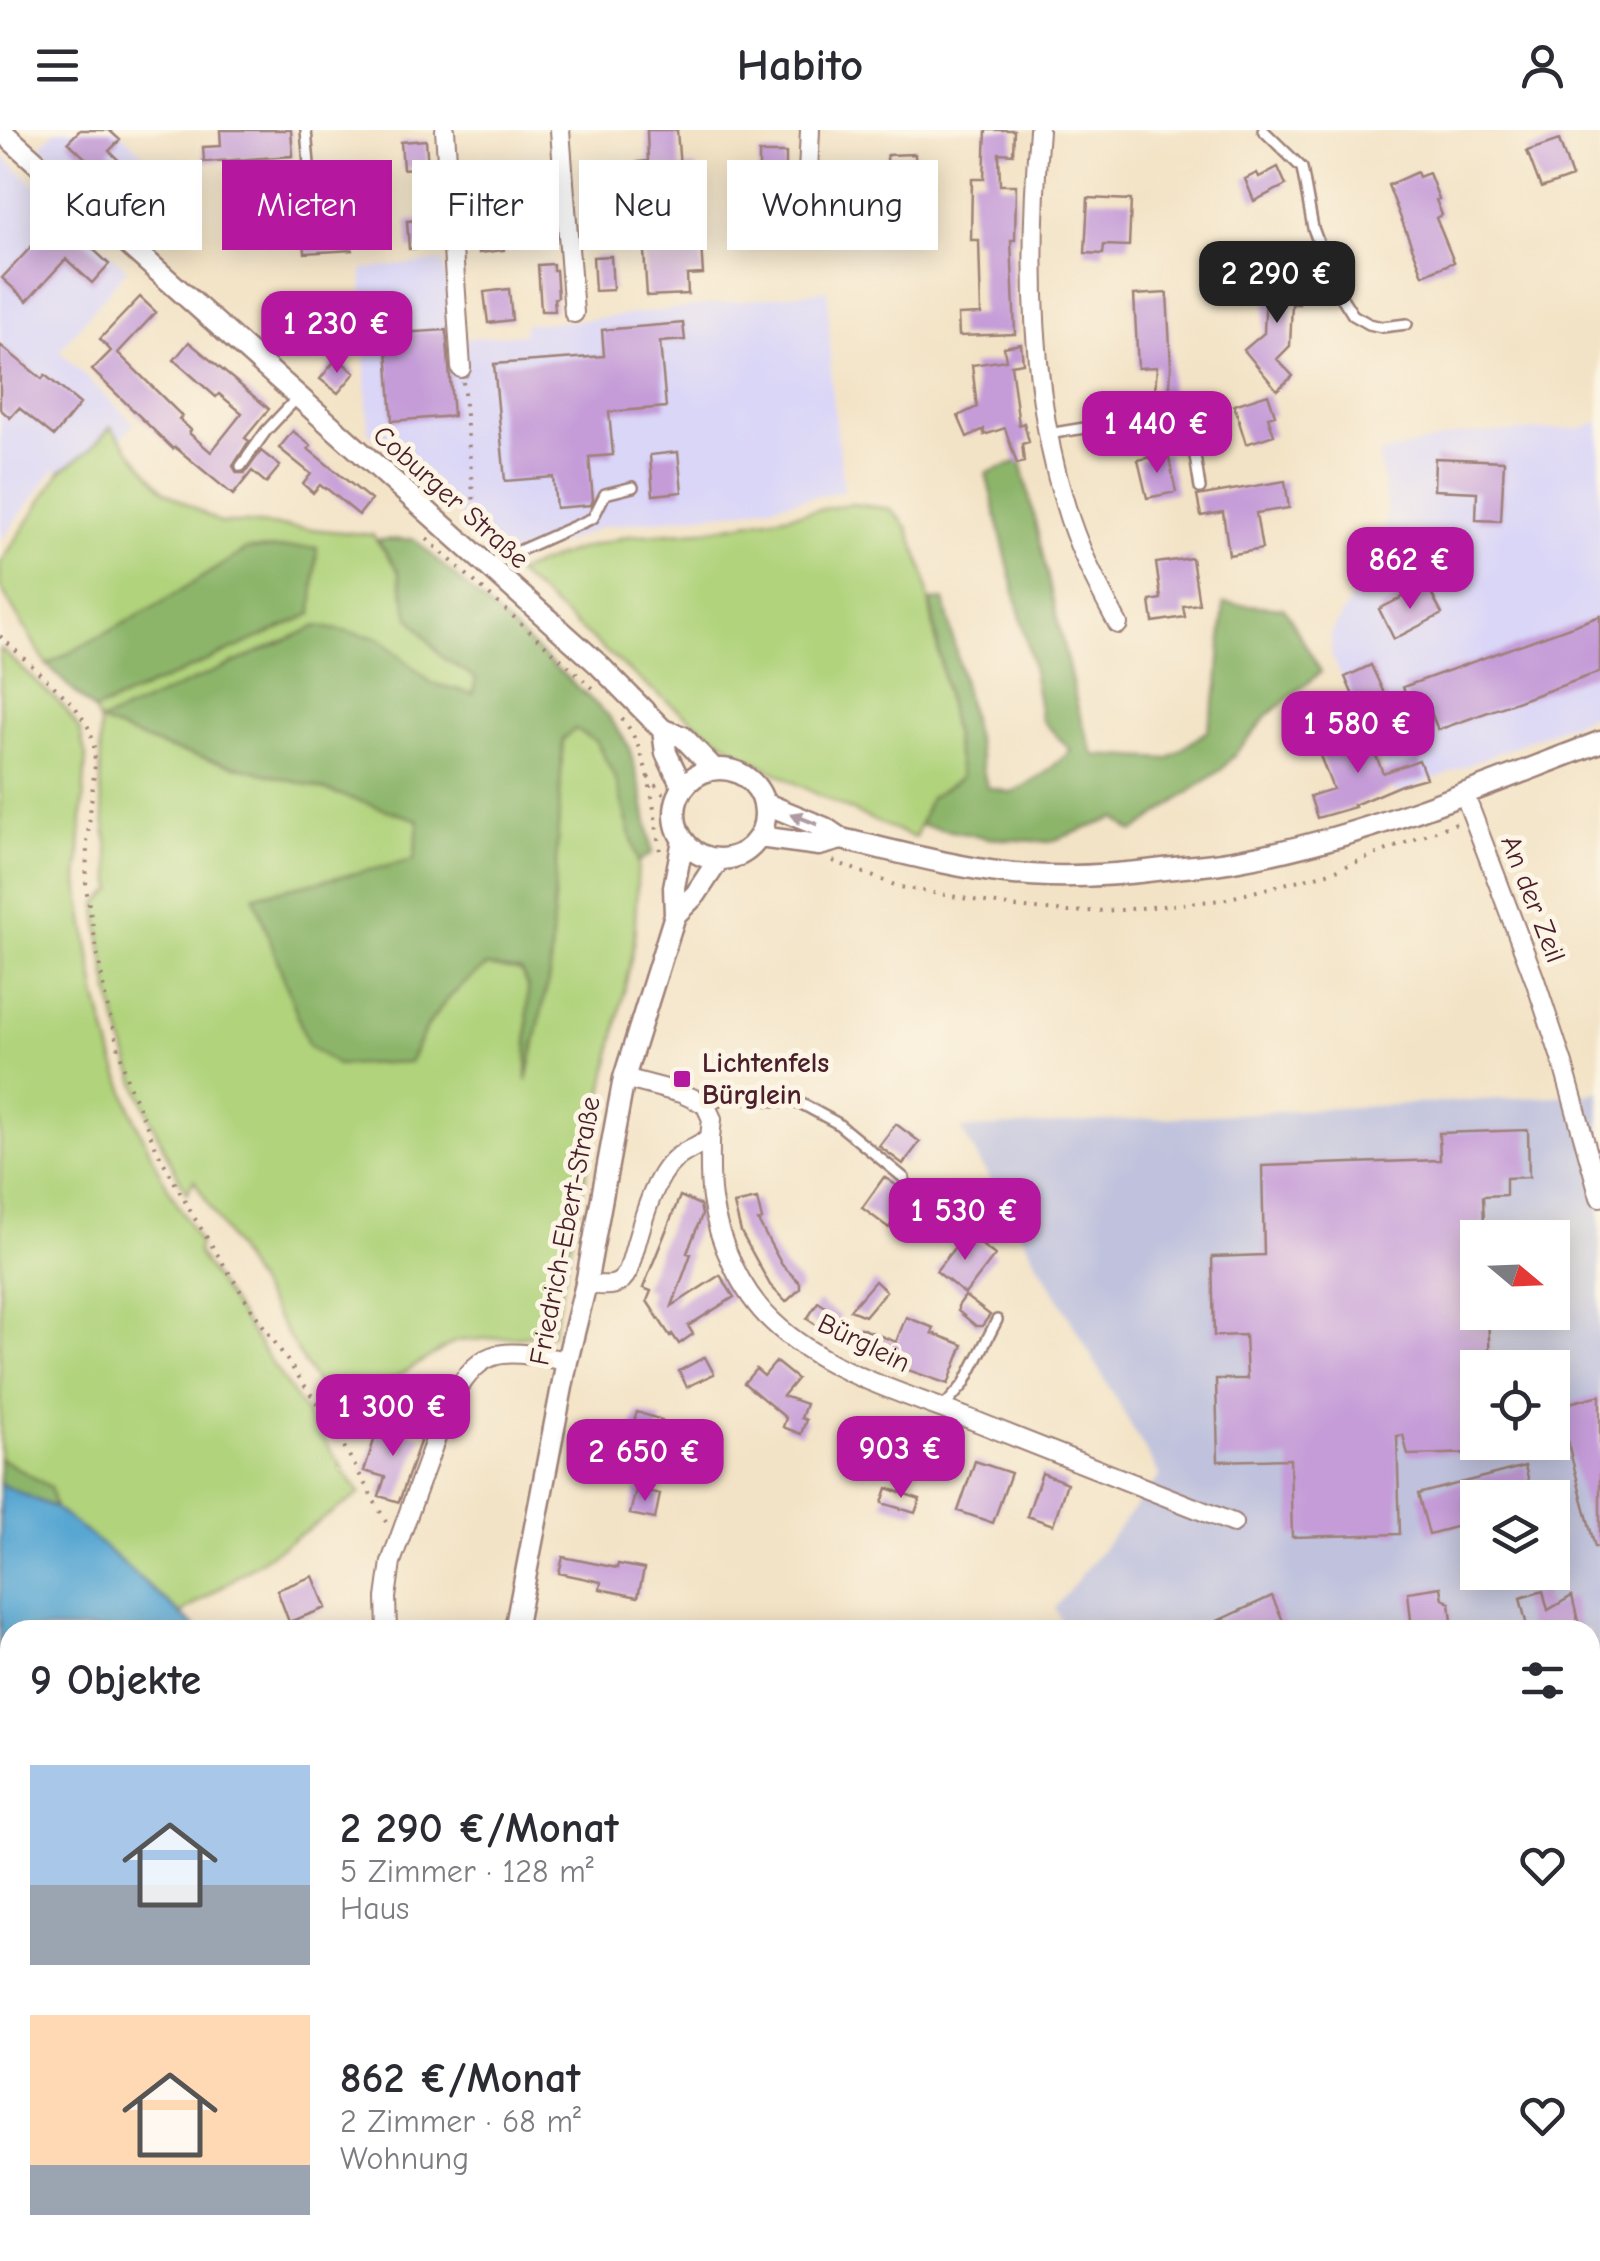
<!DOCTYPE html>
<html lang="de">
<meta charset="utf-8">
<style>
:root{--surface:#fff;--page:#f2f2f3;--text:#2b2b33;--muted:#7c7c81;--accent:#b5179e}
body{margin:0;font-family:"Comic Neue",sans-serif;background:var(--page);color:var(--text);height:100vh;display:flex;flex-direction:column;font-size:38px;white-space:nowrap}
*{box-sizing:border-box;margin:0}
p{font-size:32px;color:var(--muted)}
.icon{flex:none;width:55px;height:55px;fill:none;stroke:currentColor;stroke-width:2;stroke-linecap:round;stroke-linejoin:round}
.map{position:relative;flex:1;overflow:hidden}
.panel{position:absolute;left:0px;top:1490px;width:1600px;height:642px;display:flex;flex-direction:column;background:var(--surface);border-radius:30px 30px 0 0;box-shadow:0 5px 25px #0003}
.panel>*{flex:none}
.hud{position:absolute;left:30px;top:30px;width:1000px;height:90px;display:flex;gap:20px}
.needle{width:65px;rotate:109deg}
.fabs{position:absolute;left:1460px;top:1090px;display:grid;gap:20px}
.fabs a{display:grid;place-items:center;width:110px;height:110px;border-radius:0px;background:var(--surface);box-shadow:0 5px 25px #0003;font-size:50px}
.price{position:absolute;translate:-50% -85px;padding:0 22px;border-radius:20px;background:var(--accent);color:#fff;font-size:32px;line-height:65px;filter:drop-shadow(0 2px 5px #0008)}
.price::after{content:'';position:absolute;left:50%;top:60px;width:30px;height:22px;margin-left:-15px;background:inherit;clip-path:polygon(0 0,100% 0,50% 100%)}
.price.current{background:#222;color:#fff}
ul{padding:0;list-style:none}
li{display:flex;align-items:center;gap:30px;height:250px;padding:0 30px}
li span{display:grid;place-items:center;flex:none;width:280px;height:200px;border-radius:0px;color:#555}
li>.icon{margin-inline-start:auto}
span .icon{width:120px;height:120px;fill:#fffc;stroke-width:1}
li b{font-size:42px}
h2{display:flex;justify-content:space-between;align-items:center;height:120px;padding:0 30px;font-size:42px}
.tag{padding:0 35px;border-radius:0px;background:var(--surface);box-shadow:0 5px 25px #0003;font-size:35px;line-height:90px}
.tag.current{background:var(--accent);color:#fff}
header{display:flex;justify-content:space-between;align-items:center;height:130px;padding:0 30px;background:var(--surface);font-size:45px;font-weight:700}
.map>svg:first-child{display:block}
</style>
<header><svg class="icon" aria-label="menu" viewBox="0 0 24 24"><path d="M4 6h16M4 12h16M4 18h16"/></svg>Habito<svg class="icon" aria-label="person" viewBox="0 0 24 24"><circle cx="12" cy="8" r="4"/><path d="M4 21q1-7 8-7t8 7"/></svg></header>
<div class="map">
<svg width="1600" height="2131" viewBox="0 0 1600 2131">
<rect width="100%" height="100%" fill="#fcf5e5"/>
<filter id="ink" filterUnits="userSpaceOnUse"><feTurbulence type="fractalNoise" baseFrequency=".01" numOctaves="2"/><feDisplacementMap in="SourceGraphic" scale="20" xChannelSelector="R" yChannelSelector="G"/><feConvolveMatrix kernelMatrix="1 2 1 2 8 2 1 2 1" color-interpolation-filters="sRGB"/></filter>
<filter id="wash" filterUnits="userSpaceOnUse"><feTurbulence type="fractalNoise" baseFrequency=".0048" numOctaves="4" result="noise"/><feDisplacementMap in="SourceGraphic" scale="40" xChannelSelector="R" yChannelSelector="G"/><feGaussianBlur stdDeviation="2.25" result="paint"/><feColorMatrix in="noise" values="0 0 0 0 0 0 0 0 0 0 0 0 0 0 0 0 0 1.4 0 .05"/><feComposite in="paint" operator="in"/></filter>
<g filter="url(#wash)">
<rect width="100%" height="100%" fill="#f3e3c6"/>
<path fill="#dad6f7" d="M 56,0 L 118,0 L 144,25 L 172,68 L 140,108 L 40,17 Z
M 0,23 L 127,139 L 59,221 L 134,293 L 88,353 L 55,339 L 0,412 Z
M 443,131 L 454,209 L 524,204 L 524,194 L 586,190 L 828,160 L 831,250 L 844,361 L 746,380 L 604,396 L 515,432 L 500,418 L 468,394 L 368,302 L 362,139 Z
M 1600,291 L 1600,582 L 1396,664 L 1331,524 L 1331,504 L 1350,469 L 1382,424 L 1387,375 L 1378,324 L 1461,304 L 1582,298 Z"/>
<path fill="#c0c2dd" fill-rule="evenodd" d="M 1600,960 L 1600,2131 L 1486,2131 L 1482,2123 L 1590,2122 L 1590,1500 L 1065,1500 L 1055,1478 L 1160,1346 L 961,999 L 1591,964 ZM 1478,1108 L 1552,1108 L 1552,1182 L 1478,1182 ZM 1478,1238 L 1552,1238 L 1552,1312 L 1478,1312 ZM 1478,1368 L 1552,1368 L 1552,1442 L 1478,1442 Z
M 939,2123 L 1469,2123 L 1451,2131 L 943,2131 Z"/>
<path fill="#b0d37b" stroke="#7d7953" stroke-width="2.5" d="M 111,297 L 164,361 L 221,393 L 248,393 L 373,405 L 398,440 L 409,486 L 442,527 L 476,548 L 473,564 L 431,553 L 379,508 L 101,591 L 168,618 L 319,658 L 419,690 L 414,730 L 410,932 C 427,889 449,862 487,836 L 521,841 L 528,858 L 528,944 L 550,841 L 563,609 L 575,599 L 596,611 L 616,650 L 638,732 L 634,814 L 552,1204 L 456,1211 L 335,1284 L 194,1050 L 187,1063 C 136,971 106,879 97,774 L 113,760 L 101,663 L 100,592 L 94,581 L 312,484 L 247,419 L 158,475 L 47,535 L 0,457 L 0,434 L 61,341 L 90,320 Z
M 851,374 L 890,379 L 908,398 L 924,443 L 961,648 L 930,668 L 915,708 C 851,682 789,653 730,616 C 653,566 585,503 516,443 L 572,421 L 629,406 L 702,401 Z
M 0,518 L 65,578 L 80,601 L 86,627 L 78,752 L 97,868 L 114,931 L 135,990 L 161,1045 L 199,1112 L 197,1122 L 360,1364 L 181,1484 L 101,1414 L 54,1378 L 50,1357 L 0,1328 Z
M 0,1528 L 10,1538 L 10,2122 L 276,2122 L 279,2131 L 0,2131 Z"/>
<path fill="#8cb56b" stroke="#6b6a4b" stroke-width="2.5" d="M 1021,331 L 1078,579 L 1094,625 L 1168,629 L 1207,601 L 1218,557 L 1224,473 L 1284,478 L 1321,542 L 1269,584 L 1222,639 L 1133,702 L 1115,688 L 1049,712 L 988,708 L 920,695 L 930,668 L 961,648 L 930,471 L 944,470 L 987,657 L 1012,663 L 1043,645 L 1071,621 L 1042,590 L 1031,530 L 986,343 Z
M 414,409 L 608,585 L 628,615 L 642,663 L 652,723 L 638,732 L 616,650 L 596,611 L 575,599 L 563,609 L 550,841 L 527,951 L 528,858 L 521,841 L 487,836 C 449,862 427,889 410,932 L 337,935 L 308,915 L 254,766 L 414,730 L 419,690 L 319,658 L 167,618 L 100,592 L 317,496 L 379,508 L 431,553 L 473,564 L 476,548 L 442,527 L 409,486 L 398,440 L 377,410 Z
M 317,417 L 312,484 L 94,581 L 47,535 L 158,475 L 247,419 Z
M 0,1328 L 50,1357 L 55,1378 L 0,1354 Z"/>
<path fill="#59a7d3" stroke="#52637f" stroke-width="2.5" d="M 0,1354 L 55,1378 L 101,1414 L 199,1500 L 10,1500 L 10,1538 L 0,1528 Z
M 463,2123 L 465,2131 L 279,2131 L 276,2123 Z"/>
<g id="blocks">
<path fill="#c59cd8" d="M 80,0 L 109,0 L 120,10 L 109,21 L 130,41 L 122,49 L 128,55 L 109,75 L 85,52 L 97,39 L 68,12 Z
M 220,0 L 291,0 L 293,26 L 204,32 L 203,17 L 221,16 Z
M 647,0 L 677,0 L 680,38 L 696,37 L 703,144 L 687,145 L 688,164 L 647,166 L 638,32 L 648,31 Z
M 986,0 L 1014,0 L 1013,24 L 999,23 L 1000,55 L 1016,55 L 1015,110 L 1011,110 L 1015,204 L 959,206 L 958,185 L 981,184 L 979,110 L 971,110 L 972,49 L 984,49 Z
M 426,10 L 428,37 L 403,39 L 401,12 Z
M 1559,10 L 1572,47 L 1541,58 L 1527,21 Z
M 759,23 L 786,23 L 786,48 L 773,48 L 773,89 L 732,89 L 731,44 L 759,44 Z
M 915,24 L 916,54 L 906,54 L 907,88 L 874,89 L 874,55 L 888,55 L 887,25 Z
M 1278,37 L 1286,55 L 1254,71 L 1245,49 L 1257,43 L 1259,47 Z
M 1417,42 L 1419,47 L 1429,43 L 1439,69 L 1436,70 L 1442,85 L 1436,88 L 1454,132 L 1423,145 L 1388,55 Z
M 546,58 L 546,65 L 550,64 L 552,92 L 548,92 L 549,105 L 534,106 L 532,59 Z
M 603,60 L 603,66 L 607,66 L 608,93 L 591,94 L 589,61 Z
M 1088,68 L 1131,70 L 1129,116 L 1104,115 L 1103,124 L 1085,123 Z
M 59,87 L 109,134 L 92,153 L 66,129 L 27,171 L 2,148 Z
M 349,88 L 352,120 L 305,123 L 303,91 Z
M 432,89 L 434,117 L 409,119 L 407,91 Z
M 501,90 L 504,120 L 479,123 L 476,93 Z
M 611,126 L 613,160 L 595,161 L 593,127 Z
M 553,134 L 553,140 L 556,140 L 558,167 L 554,168 L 555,181 L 541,181 L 538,135 Z
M 1273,137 L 1300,138 L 1299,174 L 1292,174 L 1290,216 L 1277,229 L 1293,246 L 1277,260 L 1244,220 L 1264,203 L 1266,158 L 1272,158 Z
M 509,159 L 512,190 L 488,193 L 484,162 Z
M 1167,163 L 1171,236 L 1169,274 L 1154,273 L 1157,237 L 1138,238 L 1134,165 Z
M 361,165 L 363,201 L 334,202 L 333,167 Z
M 140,167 L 156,182 L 118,223 L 182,286 L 179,289 L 191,300 L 189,303 L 211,322 L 242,283 L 219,264 L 216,267 L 174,230 L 189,212 L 269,279 L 245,308 L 249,311 L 233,336 L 237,343 L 245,343 L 261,321 L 280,336 L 266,353 L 252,341 L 233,365 L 175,317 L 173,319 L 92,240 L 111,221 L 100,209 Z
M 291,191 L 308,205 L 292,224 L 275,210 Z
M 683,193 L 685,210 L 660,212 L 666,277 L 609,282 L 613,325 L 589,327 L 593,370 L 591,375 L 556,378 L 553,347 L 505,351 L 494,234 L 604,226 L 602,200 Z
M 446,200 L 453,286 L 392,291 L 386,204 Z
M 1021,214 L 1023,233 L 1011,235 L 1019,295 L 1024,293 L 1029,312 L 1022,314 L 1024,332 L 1017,334 L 1005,298 L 984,305 L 984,299 L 967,307 L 958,286 L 977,277 L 972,235 L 1006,230 L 1004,217 Z
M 0,215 L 42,249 L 45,245 L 80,274 L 54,306 L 19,278 L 10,288 L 0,279 Z
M 337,228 L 355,243 L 338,263 L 320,249 Z
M 1268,264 L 1275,285 L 1268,287 L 1274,305 L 1246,314 L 1234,275 Z
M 293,301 L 311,316 L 308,319 L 371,370 L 359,385 L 326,358 L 325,359 L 320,355 L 313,363 L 303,354 L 311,344 L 279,318 Z
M 678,322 L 682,362 L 653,365 L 650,325 Z
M 1168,323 L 1176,362 L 1147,368 L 1138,330 Z
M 1435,328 L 1504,331 L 1501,391 L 1476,390 L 1477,362 L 1434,360 Z
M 1285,351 L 1289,378 L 1256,383 L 1262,419 L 1229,425 L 1223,382 L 1201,386 L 1197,366 Z
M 1192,428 L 1199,474 L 1183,476 L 1185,487 L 1153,492 L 1150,471 L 1161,469 L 1156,433 Z
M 1427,455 L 1442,484 L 1394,509 L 1379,479 Z
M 1600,486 L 1600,542 L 1438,600 L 1428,575 L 1412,582 L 1403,557 Z
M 1371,535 L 1389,574 L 1362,586 L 1345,547 Z
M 1366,601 L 1383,643 L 1419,630 L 1426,648 L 1401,655 L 1354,675 L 1355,677 L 1317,688 L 1310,666 L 1333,659 L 1319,623 L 1339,615 L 1338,612 Z
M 896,994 L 920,1012 L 903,1034 L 879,1016 Z
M 1528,1000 L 1529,1047 L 1506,1048 L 1506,1065 L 1483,1066 L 1484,1095 L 1471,1096 L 1471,1130 L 1478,1129 L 1478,1182 L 1488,1182 L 1490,1238 L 1478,1238 L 1478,1323 L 1408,1325 L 1403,1305 L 1397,1306 L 1400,1404 L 1292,1407 L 1290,1329 L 1218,1331 L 1216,1249 L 1247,1249 L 1245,1205 L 1214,1206 L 1212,1127 L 1264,1125 L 1262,1036 L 1440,1030 L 1439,1003 Z
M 884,1047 L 912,1066 L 889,1098 L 862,1078 Z
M 680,1066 L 700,1075 L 702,1085 L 687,1123 L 691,1124 L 672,1176 L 720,1145 L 734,1167 L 688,1196 L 693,1204 L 679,1214 L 672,1204 L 670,1206 L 647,1171 L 651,1161 L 643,1158 Z
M 757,1069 L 762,1090 L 758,1091 L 782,1135 L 800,1153 L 800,1159 L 786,1172 L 770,1155 L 741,1102 L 734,1074 Z
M 966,1103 L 995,1125 L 965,1164 L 936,1141 Z
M 875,1151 L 886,1161 L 865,1186 L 850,1180 Z
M 965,1166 L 990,1185 L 982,1196 L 976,1196 L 958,1181 L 958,1176 Z
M 818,1172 L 840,1186 L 833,1206 L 807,1189 Z
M 906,1187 L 934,1198 L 932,1203 L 963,1215 L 948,1254 L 888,1233 L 889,1230 L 853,1217 L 860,1198 L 896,1212 Z
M 705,1227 L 714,1244 L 687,1257 L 679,1241 Z
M 776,1232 L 797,1249 L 783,1266 L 806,1274 L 801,1288 L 806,1290 L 801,1304 L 783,1297 L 786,1288 L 744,1253 L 756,1239 L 764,1246 Z
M 1600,1265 L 1600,1416 L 1595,1417 L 1558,1276 Z
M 637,1282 L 662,1290 L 653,1315 L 629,1307 Z
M 380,1292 L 422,1306 L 399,1372 L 379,1366 L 385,1347 L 364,1341 Z
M 975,1331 L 1011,1343 L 993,1393 L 958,1381 Z
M 1525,1336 L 1533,1368 L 1478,1368 L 1478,1391 L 1429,1404 L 1418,1364 Z
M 1042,1343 L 1067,1353 L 1053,1395 L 1027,1386 Z
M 887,1358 L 920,1369 L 915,1383 L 882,1373 Z
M 636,1359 L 660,1364 L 655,1389 L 630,1384 Z
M 563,1427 L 617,1438 L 618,1434 L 644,1439 L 638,1467 L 600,1459 L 601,1452 L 559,1443 Z
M 313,1446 L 326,1478 L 289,1492 L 277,1460 Z
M 1441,1457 L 1443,1469 L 1450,1473 L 1453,1500 L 1412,1500 L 1408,1462 Z
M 1543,1461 L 1548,1480 L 1572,1466 L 1580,1500 L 1528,1500 L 1520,1468 Z
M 1272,1466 L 1287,1500 L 1198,1500 Z"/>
</g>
</g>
<g filter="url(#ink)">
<use href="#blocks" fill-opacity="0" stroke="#9e8178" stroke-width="2.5"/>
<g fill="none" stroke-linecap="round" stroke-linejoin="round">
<defs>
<path id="service" d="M 306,0 L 309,34
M 1263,0 L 1302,38 L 1313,98 L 1334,155 L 1353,185 L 1369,194 L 1382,197 L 1407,194
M 1048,304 L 1188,281 L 1200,358
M 241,336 L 266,301 L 298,267
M 487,435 L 593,388 L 605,364 L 633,357
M 707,977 L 725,966 L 800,973 L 837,993 L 904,1048
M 942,1279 L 964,1254 L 997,1190
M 1006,2122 L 1008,2131"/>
<path id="minor" d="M 445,0 L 461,238
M 560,0 L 574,183
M 1039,0 C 1029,121 1029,257 1065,374 C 1077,416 1097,455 1118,494
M 806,85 L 810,0
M 1464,663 L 1535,850 L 1563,934 L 1600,1067
M 710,1008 C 710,1028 709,1049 712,1069 C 718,1111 741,1162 772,1191 C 825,1242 903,1263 970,1289 C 1058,1324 1145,1358 1233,1393
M 586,1154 C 605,1155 619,1160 628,1141 C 639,1108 649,1052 675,1029 C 685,1021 699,1015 710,1008 L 712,989 L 705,974 L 681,963 L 624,948
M 387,1500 L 386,1468 L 391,1432 L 446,1280 C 481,1213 498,1219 567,1231
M 1590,1800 L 1600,1795
M 1590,2088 L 1600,2084
M 533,2122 L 537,2131
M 1492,2131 L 1512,2122"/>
<path id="tertiary" d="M 0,0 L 598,534 L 663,600 L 683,607 L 713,638
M 663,600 L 666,623 L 683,658
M675 684a45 45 0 1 1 90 0a45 45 0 1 1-90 0Z
M 764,673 L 825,698 L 841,709 C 895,721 950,736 1005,743 C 1057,749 1111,746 1164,739 C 1189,736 1215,735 1239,730 C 1363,708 1483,656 1600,612
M 759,707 L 819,715 L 841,709
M 675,785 L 696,764 L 719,729
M 515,1500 L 567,1231 L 586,1154 L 624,948 L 675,785 L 674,757 L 683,710
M 620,2122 L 625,2131"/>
</defs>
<use href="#service" stroke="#9e8178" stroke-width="14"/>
<use href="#minor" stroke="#9e8178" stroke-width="22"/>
<use href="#tertiary" stroke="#9e8178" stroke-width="25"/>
<path stroke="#9e8178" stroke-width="4" stroke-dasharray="2.5 8" stroke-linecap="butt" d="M 463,252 L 476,397
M 427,409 L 595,560
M 0,506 L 74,575 L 90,600 L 94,616 L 95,634 L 87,714 L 86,758 L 106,871 L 128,953 L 158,1022 L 192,1084 L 253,1181 L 332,1295 L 386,1392
M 622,588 C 650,624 653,677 660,721
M 648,647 L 665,666
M 833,731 L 900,757 L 1014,777 L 1068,782 L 1121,780 L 1222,770 L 1331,742 L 1459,692
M 0,1871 L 10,1871"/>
<use href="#service" stroke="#fff" stroke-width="9"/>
<use href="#minor" stroke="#fff" stroke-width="18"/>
<use href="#tertiary" stroke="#fff" stroke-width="20"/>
</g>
<defs><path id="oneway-solid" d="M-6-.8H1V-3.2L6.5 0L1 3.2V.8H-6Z" transform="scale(2.5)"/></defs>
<use fill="#ae9aa0" href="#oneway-solid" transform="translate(804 689) rotate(-158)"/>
</g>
<rect fill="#b5179e" stroke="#fcf5e5" stroke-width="4" x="672" y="939" width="20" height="20" rx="5"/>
<g text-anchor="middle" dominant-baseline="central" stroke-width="10" stroke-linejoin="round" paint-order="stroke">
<g font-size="28" fill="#4a1f2b" stroke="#fcf5e5">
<text transform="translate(451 367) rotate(42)">Coburger Straße</text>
<text transform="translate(1533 769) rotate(69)">An der Zeil</text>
<text transform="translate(565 1101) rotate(-79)">Friedrich-Ebert-Straße</text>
<text transform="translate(864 1213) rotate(26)">Bürglein</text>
</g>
<g font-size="28" font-weight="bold" fill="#4a1f2b" stroke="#fcf5e5" text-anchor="start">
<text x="702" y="933">Lichtenfels<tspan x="702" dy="32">Bürglein</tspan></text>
</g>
</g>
</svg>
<div class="fabs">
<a><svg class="needle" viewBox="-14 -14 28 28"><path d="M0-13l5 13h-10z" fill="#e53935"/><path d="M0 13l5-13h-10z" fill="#7c7c81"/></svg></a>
<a><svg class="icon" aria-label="locate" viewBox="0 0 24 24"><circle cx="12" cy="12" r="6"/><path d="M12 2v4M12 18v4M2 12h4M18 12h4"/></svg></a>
<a><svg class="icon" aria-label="layers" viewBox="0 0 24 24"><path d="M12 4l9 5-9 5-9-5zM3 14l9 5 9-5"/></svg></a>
</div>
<b class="price current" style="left:1277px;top:196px">2 290 €</b>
<b class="price" style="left:337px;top:246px">1 230 €</b>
<b class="price" style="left:1157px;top:346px">1 440 €</b>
<b class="price" style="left:1410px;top:482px">862 €</b>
<b class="price" style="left:1358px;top:646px">1 580 €</b>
<b class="price" style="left:965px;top:1133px">1 530 €</b>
<b class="price" style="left:393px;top:1329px">1 300 €</b>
<b class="price" style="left:901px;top:1371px">903 €</b>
<b class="price" style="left:645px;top:1374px">2 650 €</b>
<div class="hud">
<a class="tag">Kaufen</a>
<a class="tag current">Mieten</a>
<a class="tag">Filter</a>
<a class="tag">Neu</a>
<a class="tag">Wohnung</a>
</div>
<section class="panel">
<h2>9 Objekte<svg class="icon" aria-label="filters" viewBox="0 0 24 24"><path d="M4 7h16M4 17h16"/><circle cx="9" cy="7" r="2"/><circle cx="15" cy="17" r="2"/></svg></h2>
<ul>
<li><span style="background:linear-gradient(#a9c7e8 60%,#9aa5b1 0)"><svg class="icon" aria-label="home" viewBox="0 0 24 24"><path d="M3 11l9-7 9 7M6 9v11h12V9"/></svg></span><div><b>2 290 €/Monat</b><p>5 Zimmer · 128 m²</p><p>Haus</p></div><svg class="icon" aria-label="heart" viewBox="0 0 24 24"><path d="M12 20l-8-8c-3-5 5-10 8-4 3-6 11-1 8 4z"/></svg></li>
<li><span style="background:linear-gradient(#ffd9b3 75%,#9aa5b1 0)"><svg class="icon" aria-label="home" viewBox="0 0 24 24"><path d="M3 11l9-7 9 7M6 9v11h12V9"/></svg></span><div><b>862 €/Monat</b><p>2 Zimmer · 68 m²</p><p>Wohnung</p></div><svg class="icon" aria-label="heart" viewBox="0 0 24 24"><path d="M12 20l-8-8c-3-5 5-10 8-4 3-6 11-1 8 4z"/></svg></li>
</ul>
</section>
</div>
